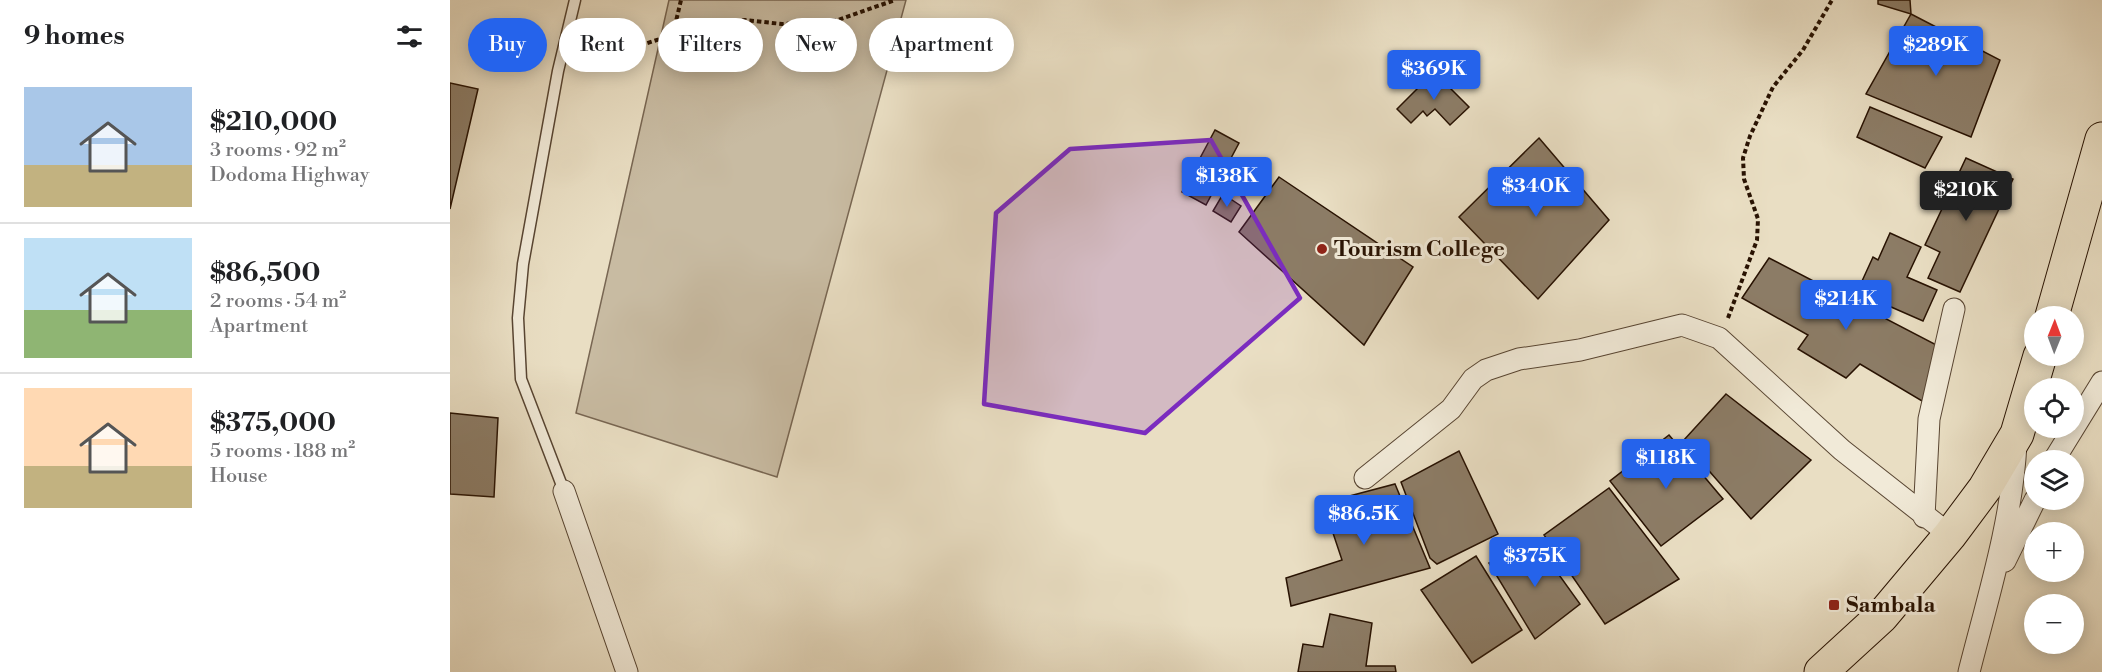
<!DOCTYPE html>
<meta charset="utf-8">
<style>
:root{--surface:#fff;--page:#f6f6f6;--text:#202124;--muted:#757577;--line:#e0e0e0;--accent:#2563eb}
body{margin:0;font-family:"Libre Bodoni",serif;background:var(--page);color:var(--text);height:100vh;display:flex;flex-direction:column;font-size:22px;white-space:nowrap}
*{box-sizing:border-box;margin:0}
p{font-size:20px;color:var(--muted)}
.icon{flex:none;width:33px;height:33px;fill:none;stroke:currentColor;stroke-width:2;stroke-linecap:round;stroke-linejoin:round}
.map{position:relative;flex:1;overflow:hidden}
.drawer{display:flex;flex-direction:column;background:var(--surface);width:450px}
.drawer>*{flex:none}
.banner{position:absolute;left:18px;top:18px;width:570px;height:54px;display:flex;gap:12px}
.needle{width:39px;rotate:1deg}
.tools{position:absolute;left:1574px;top:306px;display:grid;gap:12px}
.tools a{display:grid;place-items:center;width:60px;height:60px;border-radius:50%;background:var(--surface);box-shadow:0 3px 15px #0003;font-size:30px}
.price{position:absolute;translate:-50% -51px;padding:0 14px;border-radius:6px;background:var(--accent);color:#fff;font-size:20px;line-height:39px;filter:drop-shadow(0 2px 3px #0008)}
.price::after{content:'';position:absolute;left:50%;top:36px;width:18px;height:14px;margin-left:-9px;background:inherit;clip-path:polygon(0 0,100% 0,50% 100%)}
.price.active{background:#222;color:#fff}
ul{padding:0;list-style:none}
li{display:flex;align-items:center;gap:18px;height:150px;padding:0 24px}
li+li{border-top:2px solid var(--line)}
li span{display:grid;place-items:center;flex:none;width:168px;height:120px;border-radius:0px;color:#555}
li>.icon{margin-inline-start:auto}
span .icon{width:72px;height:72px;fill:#fffc;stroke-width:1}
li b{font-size:26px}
h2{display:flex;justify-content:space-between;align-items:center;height:72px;padding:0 24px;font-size:26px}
.pill{padding:0 21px;border-radius:27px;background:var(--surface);box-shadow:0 3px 15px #0003;font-size:21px;line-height:54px}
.pill.active{background:var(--accent);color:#fff}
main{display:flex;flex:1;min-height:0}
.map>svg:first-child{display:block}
</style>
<main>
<section class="drawer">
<h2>9 homes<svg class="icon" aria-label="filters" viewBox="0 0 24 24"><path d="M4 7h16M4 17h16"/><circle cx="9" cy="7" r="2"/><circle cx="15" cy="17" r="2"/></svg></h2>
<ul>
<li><span style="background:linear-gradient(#a9c7e8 65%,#c2b280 0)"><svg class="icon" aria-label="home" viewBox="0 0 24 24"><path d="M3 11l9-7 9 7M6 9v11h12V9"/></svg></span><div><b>$210,000</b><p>3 rooms · 92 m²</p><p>Dodoma Highway</p></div></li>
<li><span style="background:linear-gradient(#bfe0f5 60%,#8fb573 0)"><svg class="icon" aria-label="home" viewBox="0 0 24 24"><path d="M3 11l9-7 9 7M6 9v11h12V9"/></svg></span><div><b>$86,500</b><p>2 rooms · 54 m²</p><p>Apartment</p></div></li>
<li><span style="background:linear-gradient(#ffd9b3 65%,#c2b280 0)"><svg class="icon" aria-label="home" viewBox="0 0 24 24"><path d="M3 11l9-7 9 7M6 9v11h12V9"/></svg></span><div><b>$375,000</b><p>5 rooms · 188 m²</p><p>House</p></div></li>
</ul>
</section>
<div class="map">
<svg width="1652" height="672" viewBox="0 0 1652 672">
<rect width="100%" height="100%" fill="#e9dec3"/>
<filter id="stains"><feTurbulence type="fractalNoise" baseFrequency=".00333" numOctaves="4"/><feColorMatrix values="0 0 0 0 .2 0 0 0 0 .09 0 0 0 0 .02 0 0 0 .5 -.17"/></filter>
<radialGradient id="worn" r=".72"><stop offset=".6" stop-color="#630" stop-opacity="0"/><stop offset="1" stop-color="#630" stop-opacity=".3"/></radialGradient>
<path fill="#c8bba2" stroke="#786652" stroke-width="1.5" d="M 219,0 L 456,0 L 327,477 L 126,413 Z"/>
<path fill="#8c7c66" stroke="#281202" stroke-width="1.5" d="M 1428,0 L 1460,0 L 1461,14 L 1428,4 Z
M 1461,14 L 1550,60 L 1521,137 L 1416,94 Z
M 984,72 L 1019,107 L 1000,125 L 985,109 L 977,116 L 973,111 L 961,123 L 947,109 Z
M 0,83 L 28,89 L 0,209 Z
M 1420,107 L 1492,137 L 1475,168 L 1407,137 Z
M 765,130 L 789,143 L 756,205 L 732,192 Z
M 1089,138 L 1159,220 L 1088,299 L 1009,217 Z
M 1516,158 L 1563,179 L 1510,292 L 1478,278 L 1490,252 L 1475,245 Z
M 829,177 L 963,267 L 914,345 L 789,232 Z
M 773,194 L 791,206 L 781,222 L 763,211 Z
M 1440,233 L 1471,247 L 1457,277 L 1487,290 L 1473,321 L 1407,292 L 1423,257 L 1428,260 Z
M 1319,258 L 1498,351 L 1472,401 L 1410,364 L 1396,378 L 1348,349 L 1358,335 L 1292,298 Z
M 1276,394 L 1361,460 L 1301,519 L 1233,441 Z
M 0,413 L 48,418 L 44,497 L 0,494 Z
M 1219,435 L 1273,499 L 1211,546 L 1160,481 Z
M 1009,451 L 1048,534 L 987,564 L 980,558 L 951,482 Z
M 945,484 L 980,568 L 841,606 L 836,578 L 892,560 L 873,503 Z
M 1159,488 L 1229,579 L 1155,624 L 1094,535 Z
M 1084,540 L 1130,604 L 1085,639 L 1039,563 Z
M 1026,556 L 1072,630 L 1022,663 L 971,590 Z
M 880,614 L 922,623 L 916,666 L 945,666 L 946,672 L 848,672 L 853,644 L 873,647 Z"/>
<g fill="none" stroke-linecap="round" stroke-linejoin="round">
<defs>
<path id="service" d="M 114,491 L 71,379 L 68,318 L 73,264 L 108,71 L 125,0"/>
<path id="minor" d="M 1604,460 L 1652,382
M 915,478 L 1001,409 L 1023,379 L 1036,370 L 1069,359 L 1130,350 L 1232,325 L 1269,338 L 1392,450 L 1500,535
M 114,491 L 177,672
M 1474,517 L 1479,419 L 1504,309
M 1555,561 L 1585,500
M 1519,672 C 1538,597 1562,521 1566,444"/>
<path id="trunk" d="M 1602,316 L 1652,139
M 1371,672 L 1432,616 L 1500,535 L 1535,488 L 1567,434 L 1590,356"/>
</defs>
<use href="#service" stroke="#584532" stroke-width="13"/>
<use href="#minor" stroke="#584532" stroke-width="23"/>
<use href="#trunk" stroke="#281202" stroke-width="35"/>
<path stroke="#281202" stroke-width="4" stroke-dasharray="4.5 3" stroke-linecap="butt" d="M 223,34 L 231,0
M 126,66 L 241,29 L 295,20 L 332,24 L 388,20 L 445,0
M 1278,318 L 1307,240 L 1308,219 L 1294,179 L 1293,158 L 1300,136 L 1323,87 L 1353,50 L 1382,0"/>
<use href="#service" stroke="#f1ead8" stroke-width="10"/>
<use href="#minor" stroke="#f1ead8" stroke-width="21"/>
<use href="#trunk" stroke="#e9dec3" stroke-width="33"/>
</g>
<path fill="#7b2cbf" fill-opacity="0.2" stroke="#7b2cbf" stroke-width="4.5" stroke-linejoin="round" d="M 761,140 L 850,298 L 695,433 L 534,404 L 546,213 L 620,149 Z"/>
<g fill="#8f2418" stroke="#f1ead8" stroke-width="2">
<circle cx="872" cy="249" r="6"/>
<rect x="1378" y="599" width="12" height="12" rx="3"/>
</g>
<g text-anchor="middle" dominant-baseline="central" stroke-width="6" stroke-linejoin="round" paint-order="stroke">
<g font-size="22" font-weight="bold" fill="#281202" stroke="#f1ead8" text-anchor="start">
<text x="884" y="249">Tourism College</text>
<text x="1396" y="605">Sambala</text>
</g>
</g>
<rect width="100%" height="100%" filter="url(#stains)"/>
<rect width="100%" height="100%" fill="url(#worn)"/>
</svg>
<div class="tools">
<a><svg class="needle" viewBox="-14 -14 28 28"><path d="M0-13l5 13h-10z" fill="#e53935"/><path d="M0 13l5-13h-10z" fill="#757577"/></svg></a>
<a><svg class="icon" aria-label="locate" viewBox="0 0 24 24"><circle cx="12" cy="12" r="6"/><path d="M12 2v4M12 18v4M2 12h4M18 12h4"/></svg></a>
<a><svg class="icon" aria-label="layers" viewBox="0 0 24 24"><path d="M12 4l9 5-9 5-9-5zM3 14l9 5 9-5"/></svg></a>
<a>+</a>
<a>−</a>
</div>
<b class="price" style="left:1486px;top:77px">$289K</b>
<b class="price" style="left:984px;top:101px">$369K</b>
<b class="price" style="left:777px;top:208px">$138K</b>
<b class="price" style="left:1086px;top:218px">$340K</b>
<b class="price active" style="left:1516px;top:222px">$210K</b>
<b class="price" style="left:1396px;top:331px">$214K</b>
<b class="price" style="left:1216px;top:490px">$118K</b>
<b class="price" style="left:914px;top:546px">$86.5K</b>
<b class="price" style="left:1085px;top:588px">$375K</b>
<div class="banner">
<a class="pill active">Buy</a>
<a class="pill">Rent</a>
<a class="pill">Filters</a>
<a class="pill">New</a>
<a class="pill">Apartment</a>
</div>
</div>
</main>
